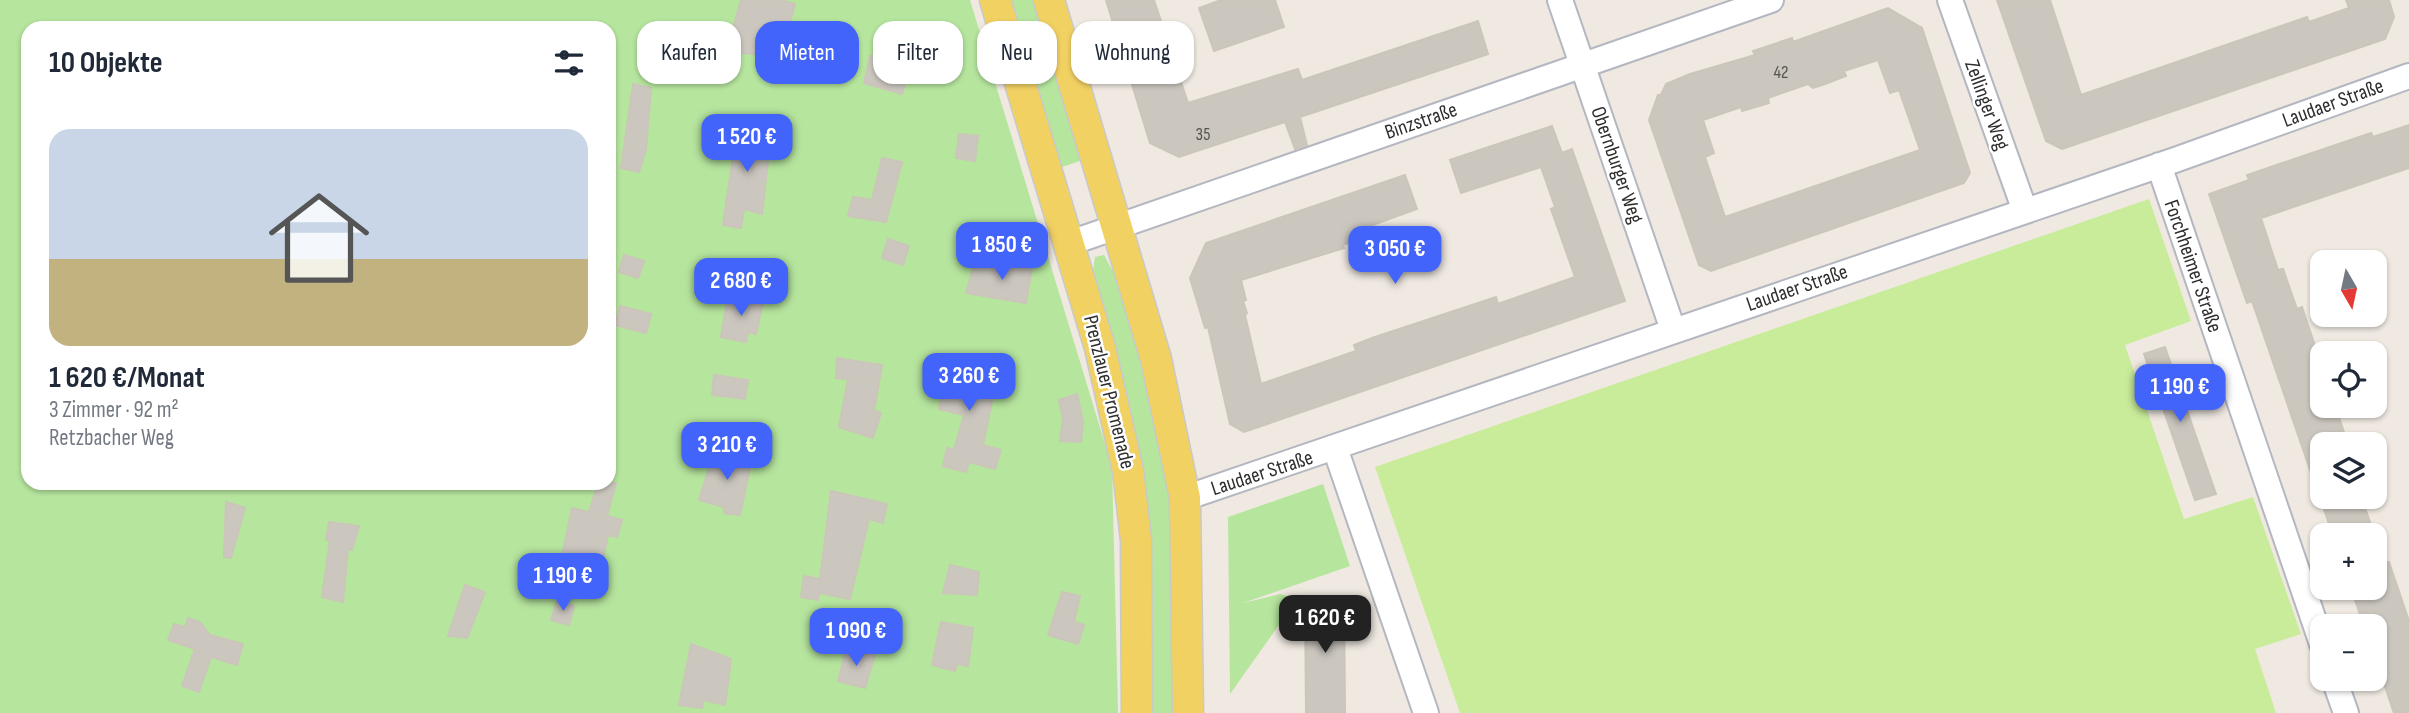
<!DOCTYPE html>
<html lang="de">
<meta charset="utf-8">
<style>
:root{--surface:#fff;--page:#f2f2f3;--text:#1f2937;--muted:#747a83;--accent:#4264fb}
body{margin:0;font-family:"Sofia Sans Condensed",sans-serif;background:var(--page);color:var(--text);height:100vh;display:flex;flex-direction:column;font-size:26px;white-space:nowrap}
*{box-sizing:border-box;margin:0}
p{font-size:23px;color:var(--muted)}
.icon{flex:none;width:38px;height:38px;fill:none;stroke:currentColor;stroke-width:2;stroke-linecap:round;stroke-linejoin:round}
.map{position:relative;flex:1;overflow:hidden}
.panel{position:absolute;left:21px;top:21px;width:595px;height:469px;display:flex;flex-direction:column;background:var(--surface);border-radius:21px;box-shadow:0 2px 5px #0004}
.panel>*{flex:none}
.top-card{position:absolute;left:637px;top:21px;width:665px;height:63px;display:flex;gap:14px}
.needle{width:46px;rotate:171deg}
.fabs{position:absolute;left:2310px;top:250px;display:grid;gap:14px}
.fabs a{display:grid;place-items:center;width:77px;height:77px;border-radius:14px;background:var(--surface);box-shadow:0 2px 5px #0004;font-size:35px}
.price{position:absolute;translate:-50% -60px;padding:0 16px;border-radius:14px;background:var(--accent);color:#fff;font-size:23px;line-height:46px;filter:drop-shadow(0 2px 4px #0008)}
.price::after{content:'';position:absolute;left:50%;top:42px;width:21px;height:16px;margin-left:-10px;background:inherit;clip-path:polygon(0 0,100% 0,50% 100%)}
.price.selected{background:#222;color:#fff}
ul{padding:0;list-style:none}
li{display:grid;align-content:center;gap:14px;height:371px;padding:0 28px}
li span{display:grid;place-items:center;height:217px;border-radius:21px;color:#555}
li>.icon{margin-inline-start:auto}
span .icon{width:126px;height:126px;fill:#fffc;stroke-width:1}
li b{font-size:30px}
h2{display:flex;justify-content:space-between;align-items:center;height:84px;padding:0 28px;font-size:30px}
.tag{padding:0 24px;border-radius:21px;background:var(--surface);box-shadow:0 2px 5px #0004;font-size:24px;line-height:63px}
.tag.selected{background:var(--accent);color:#fff}
.map>svg:first-child{display:block}
</style>
<div class="map">
<svg width="2409" height="713" viewBox="0 0 2409 713">
<rect width="100%" height="100%" fill="#efe9e1"/>
<path fill="#b6e59e" fill-rule="evenodd" d="M 0,0 L 970,0 L 1112,467 L 1118,713 L 0,713 ZM 28,28 L 609,28 L 609,483 L 28,483 Z
M 1008,0 L 1037,0 L 1086,159 L 1059,168 Z
M 1104,255 L 1120,284 L 1135,328 L 1175,511 L 1177,713 L 1146,713 L 1092,278 L 1095,257 Z
M 1323,484 L 1350,566 L 1243,603 L 1280,594 L 1291,597 L 1293,605 L 1230,694 L 1228,517 Z"/>
<path fill="#c9ec9a" d="M 2149,199 L 2191,321 L 2125,345 L 2184,519 L 2253,497 L 2301,634 L 2255,649 L 2276,713 L 1460,713 L 1375,467 Z"/>
<path fill="#cbc7bf" stroke="#cbc5ba" stroke-width="2" fill-rule="evenodd" d="M 741,0 L 780,0 L 795,4 L 781,57 L 734,52 L 737,29 L 733,28 Z
M 1106,0 L 1154,0 L 1188,103 L 1298,69 L 1302,80 L 1478,21 L 1488,54 L 1300,117 L 1307,145 L 1295,149 L 1285,122 L 1179,157 L 1150,143 Z
M 1221,0 L 1275,0 L 1284,27 L 1214,51 L 1199,8 Z
M 1997,0 L 2050,0 L 2081,95 L 2307,17 L 2309,22 L 2349,8 L 2346,0 L 2389,0 L 2394,17 L 2385,39 L 2062,149 L 2046,141 Z
M 1888,8 L 1922,28 L 1970,173 L 1964,183 L 1711,271 L 1699,265 L 1649,120 L 1658,95 L 1661,95 L 1666,84 L 1690,74 L 1755,55 L 1753,51 L 1792,38 L 1793,42 ZM 1878,60 L 1890,93 L 1899,90 L 1920,150 L 1725,217 L 1705,157 L 1714,153 L 1703,120 L 1741,107 L 1742,111 L 1769,103 L 1768,98 L 1808,84 L 1813,88 L 1825,84 L 1846,76 L 1844,71 Z
M 870,56 L 913,59 L 902,94 L 864,83 Z
M 633,84 L 651,88 L 646,149 L 639,172 L 621,168 Z
M 738,123 L 771,133 L 762,214 L 744,209 L 741,228 L 723,225 Z
M 2409,125 L 2409,168 L 2261,218 L 2278,270 L 2283,269 L 2297,309 L 2302,307 L 2322,367 L 2322,406 L 2335,406 L 2348,444 L 2322,444 L 2322,495 L 2319,496 L 2252,301 L 2247,303 L 2209,194 L 2249,180 L 2247,175 L 2371,133 L 2373,137 Z
M 1552,126 L 1562,153 L 1572,149 L 1625,301 L 1244,432 L 1230,424 L 1208,327 L 1205,328 L 1190,278 L 1206,243 L 1405,175 L 1417,209 L 1356,231 L 1359,239 L 1343,245 L 1344,248 L 1241,280 L 1246,300 L 1243,301 L 1247,313 L 1245,315 L 1261,384 L 1356,351 L 1354,345 L 1372,338 L 1496,297 L 1498,304 L 1575,277 L 1551,209 L 1555,207 L 1541,167 L 1461,193 L 1450,160 Z
M 959,134 L 978,136 L 975,161 L 956,158 Z
M 882,158 L 902,162 L 886,222 L 848,216 L 853,197 L 872,200 Z
M 888,239 L 909,246 L 903,265 L 882,258 Z
M 624,255 L 644,261 L 638,278 L 619,272 Z
M 1033,262 L 1026,303 L 966,293 L 973,268 Z
M 728,295 L 763,302 L 756,334 L 748,332 L 746,342 L 721,337 Z
M 620,306 L 651,314 L 646,333 L 615,325 Z
M 2165,347 L 2216,494 L 2195,500 L 2144,354 Z
M 950,354 L 989,368 L 988,374 L 997,376 L 983,445 L 1001,450 L 995,469 L 969,462 L 966,472 L 943,466 L 947,448 L 954,450 L 964,415 L 939,409 Z
M 837,358 L 882,365 L 874,411 L 881,413 L 873,438 L 839,427 L 848,379 L 836,378 Z
M 714,375 L 748,380 L 745,399 L 712,395 Z
M 1077,394 L 1083,422 L 1081,442 L 1060,441 L 1063,419 L 1059,400 Z
M 714,452 L 752,458 L 740,515 L 724,513 L 724,507 L 699,500 Z
M 598,483 L 616,483 L 607,516 L 622,520 L 617,537 L 608,535 L 601,569 L 561,561 L 572,508 L 589,512 Z
M 831,491 L 887,504 L 883,523 L 869,519 L 850,599 L 819,593 L 818,600 L 801,597 L 804,576 L 820,579 Z
M 2320,497 L 2361,497 L 2375,536 L 2333,536 Z
M 226,502 L 245,508 L 231,558 L 224,557 Z
M 329,522 L 359,526 L 352,550 L 348,549 L 343,602 L 322,597 L 330,540 L 326,540 Z
M 2389,562 L 2409,621 L 2409,713 L 2394,713 L 2375,657 L 2375,626 L 2364,626 L 2351,588 L 2375,588 L 2375,566 Z
M 950,565 L 979,572 L 977,595 L 943,593 Z
M 465,585 L 485,592 L 467,638 L 448,636 Z
M 1062,592 L 1080,596 L 1074,622 L 1084,625 L 1078,644 L 1048,635 Z
M 1305,597 L 1344,597 L 1345,713 L 1306,713 Z
M 557,601 L 574,606 L 569,625 L 551,620 Z
M 188,618 L 200,622 L 210,635 L 243,644 L 237,665 L 211,657 L 199,692 L 182,686 L 195,649 L 168,640 L 174,624 L 185,627 Z
M 941,622 L 973,628 L 968,666 L 957,664 L 955,671 L 932,665 Z
M 691,644 L 731,659 L 725,705 L 703,700 L 702,708 L 679,705 Z
M 846,649 L 875,654 L 865,688 L 838,681 Z"/>
<g fill="none" stroke-linecap="round" stroke-linejoin="round">
<defs>
<path id="minor" d="M 1560,0 L 1673,330
M 1950,0 L 2025,211
M 2159,165 L 2322,644
M 1070,243 L 1771,0
M 1335,448 L 1426,713
M 1185,498 L 2175,160 L 2409,76
M 2334,679 L 2346,713"/>
<path id="major" d="M 995,0 L 1100,348 L 1128,471 L 1136,540 L 1137,713
M 1049,0 L 1156,359 L 1185,498 L 1188,713"/>
</defs>
<use href="#minor" stroke="#b4b7c1" stroke-width="28"/>
<use href="#major" stroke="#c9c9c9" stroke-width="33"/>
<use href="#minor" stroke="#fff" stroke-width="24"/>
<use href="#major" stroke="#f2d163" stroke-width="30"/>
</g>
<g text-anchor="middle" dominant-baseline="central" stroke-width="5" stroke-linejoin="round" paint-order="stroke">
<g font-size="18" fill="#555452">
<text x="1781" y="72">42</text>
<text x="1203" y="134">35</text>
</g>
<g font-size="21" fill="#2e2e2e" stroke="#fff">
<text transform="translate(2333 103) rotate(-20)">Laudaer Straße</text>
<text transform="translate(1987 105) rotate(70)">Zellinger Weg</text>
<text transform="translate(1421 121) rotate(-19)">Binzstraße</text>
<text transform="translate(1617 165) rotate(71)">Obernburger Weg</text>
<text transform="translate(2193 266) rotate(71)">Forchheimer Straße</text>
<text transform="translate(1797 288) rotate(-19)">Laudaer Straße</text>
<text transform="translate(1109 392) rotate(76)">Prenzlauer Promenade</text>
<text transform="translate(1262 473) rotate(-18)">Laudaer Straße</text>
</g>
</g>
</svg>
<div class="fabs">
<a><svg class="needle" viewBox="-14 -14 28 28"><path d="M0-13l5 13h-10z" fill="#e53935"/><path d="M0 13l5-13h-10z" fill="#747a83"/></svg></a>
<a><svg class="icon" aria-label="locate" viewBox="0 0 24 24"><circle cx="12" cy="12" r="6"/><path d="M12 2v4M12 18v4M2 12h4M18 12h4"/></svg></a>
<a><svg class="icon" aria-label="layers" viewBox="0 0 24 24"><path d="M12 4l9 5-9 5-9-5zM3 14l9 5 9-5"/></svg></a>
<a>+</a>
<a>−</a>
</div>
<b class="price" style="left:747px;top:174px">1 520 €</b>
<b class="price" style="left:1002px;top:282px">1 850 €</b>
<b class="price" style="left:1395px;top:286px">3 050 €</b>
<b class="price" style="left:741px;top:318px">2 680 €</b>
<b class="price" style="left:969px;top:413px">3 260 €</b>
<b class="price" style="left:2180px;top:424px">1 190 €</b>
<b class="price" style="left:727px;top:482px">3 210 €</b>
<b class="price" style="left:563px;top:613px">1 190 €</b>
<b class="price selected" style="left:1325px;top:655px">1 620 €</b>
<b class="price" style="left:856px;top:668px">1 090 €</b>
<div class="top-card">
<a class="tag">Kaufen</a>
<a class="tag selected">Mieten</a>
<a class="tag">Filter</a>
<a class="tag">Neu</a>
<a class="tag">Wohnung</a>
</div>
<section class="panel">
<h2>10 Objekte<svg class="icon" aria-label="filters" viewBox="0 0 24 24"><path d="M4 7h16M4 17h16"/><circle cx="9" cy="7" r="2"/><circle cx="15" cy="17" r="2"/></svg></h2>
<ul>
<li><span style="background:linear-gradient(#c9d6e8 60%,#c2b280 0)"><svg class="icon" aria-label="home" viewBox="0 0 24 24"><path d="M3 11l9-7 9 7M6 9v11h12V9"/></svg></span><div><b>1 620 €/Monat</b><p>3 Zimmer · 92 m²</p><p>Retzbacher Weg</p></div></li>
</ul>
</section>
</div>
